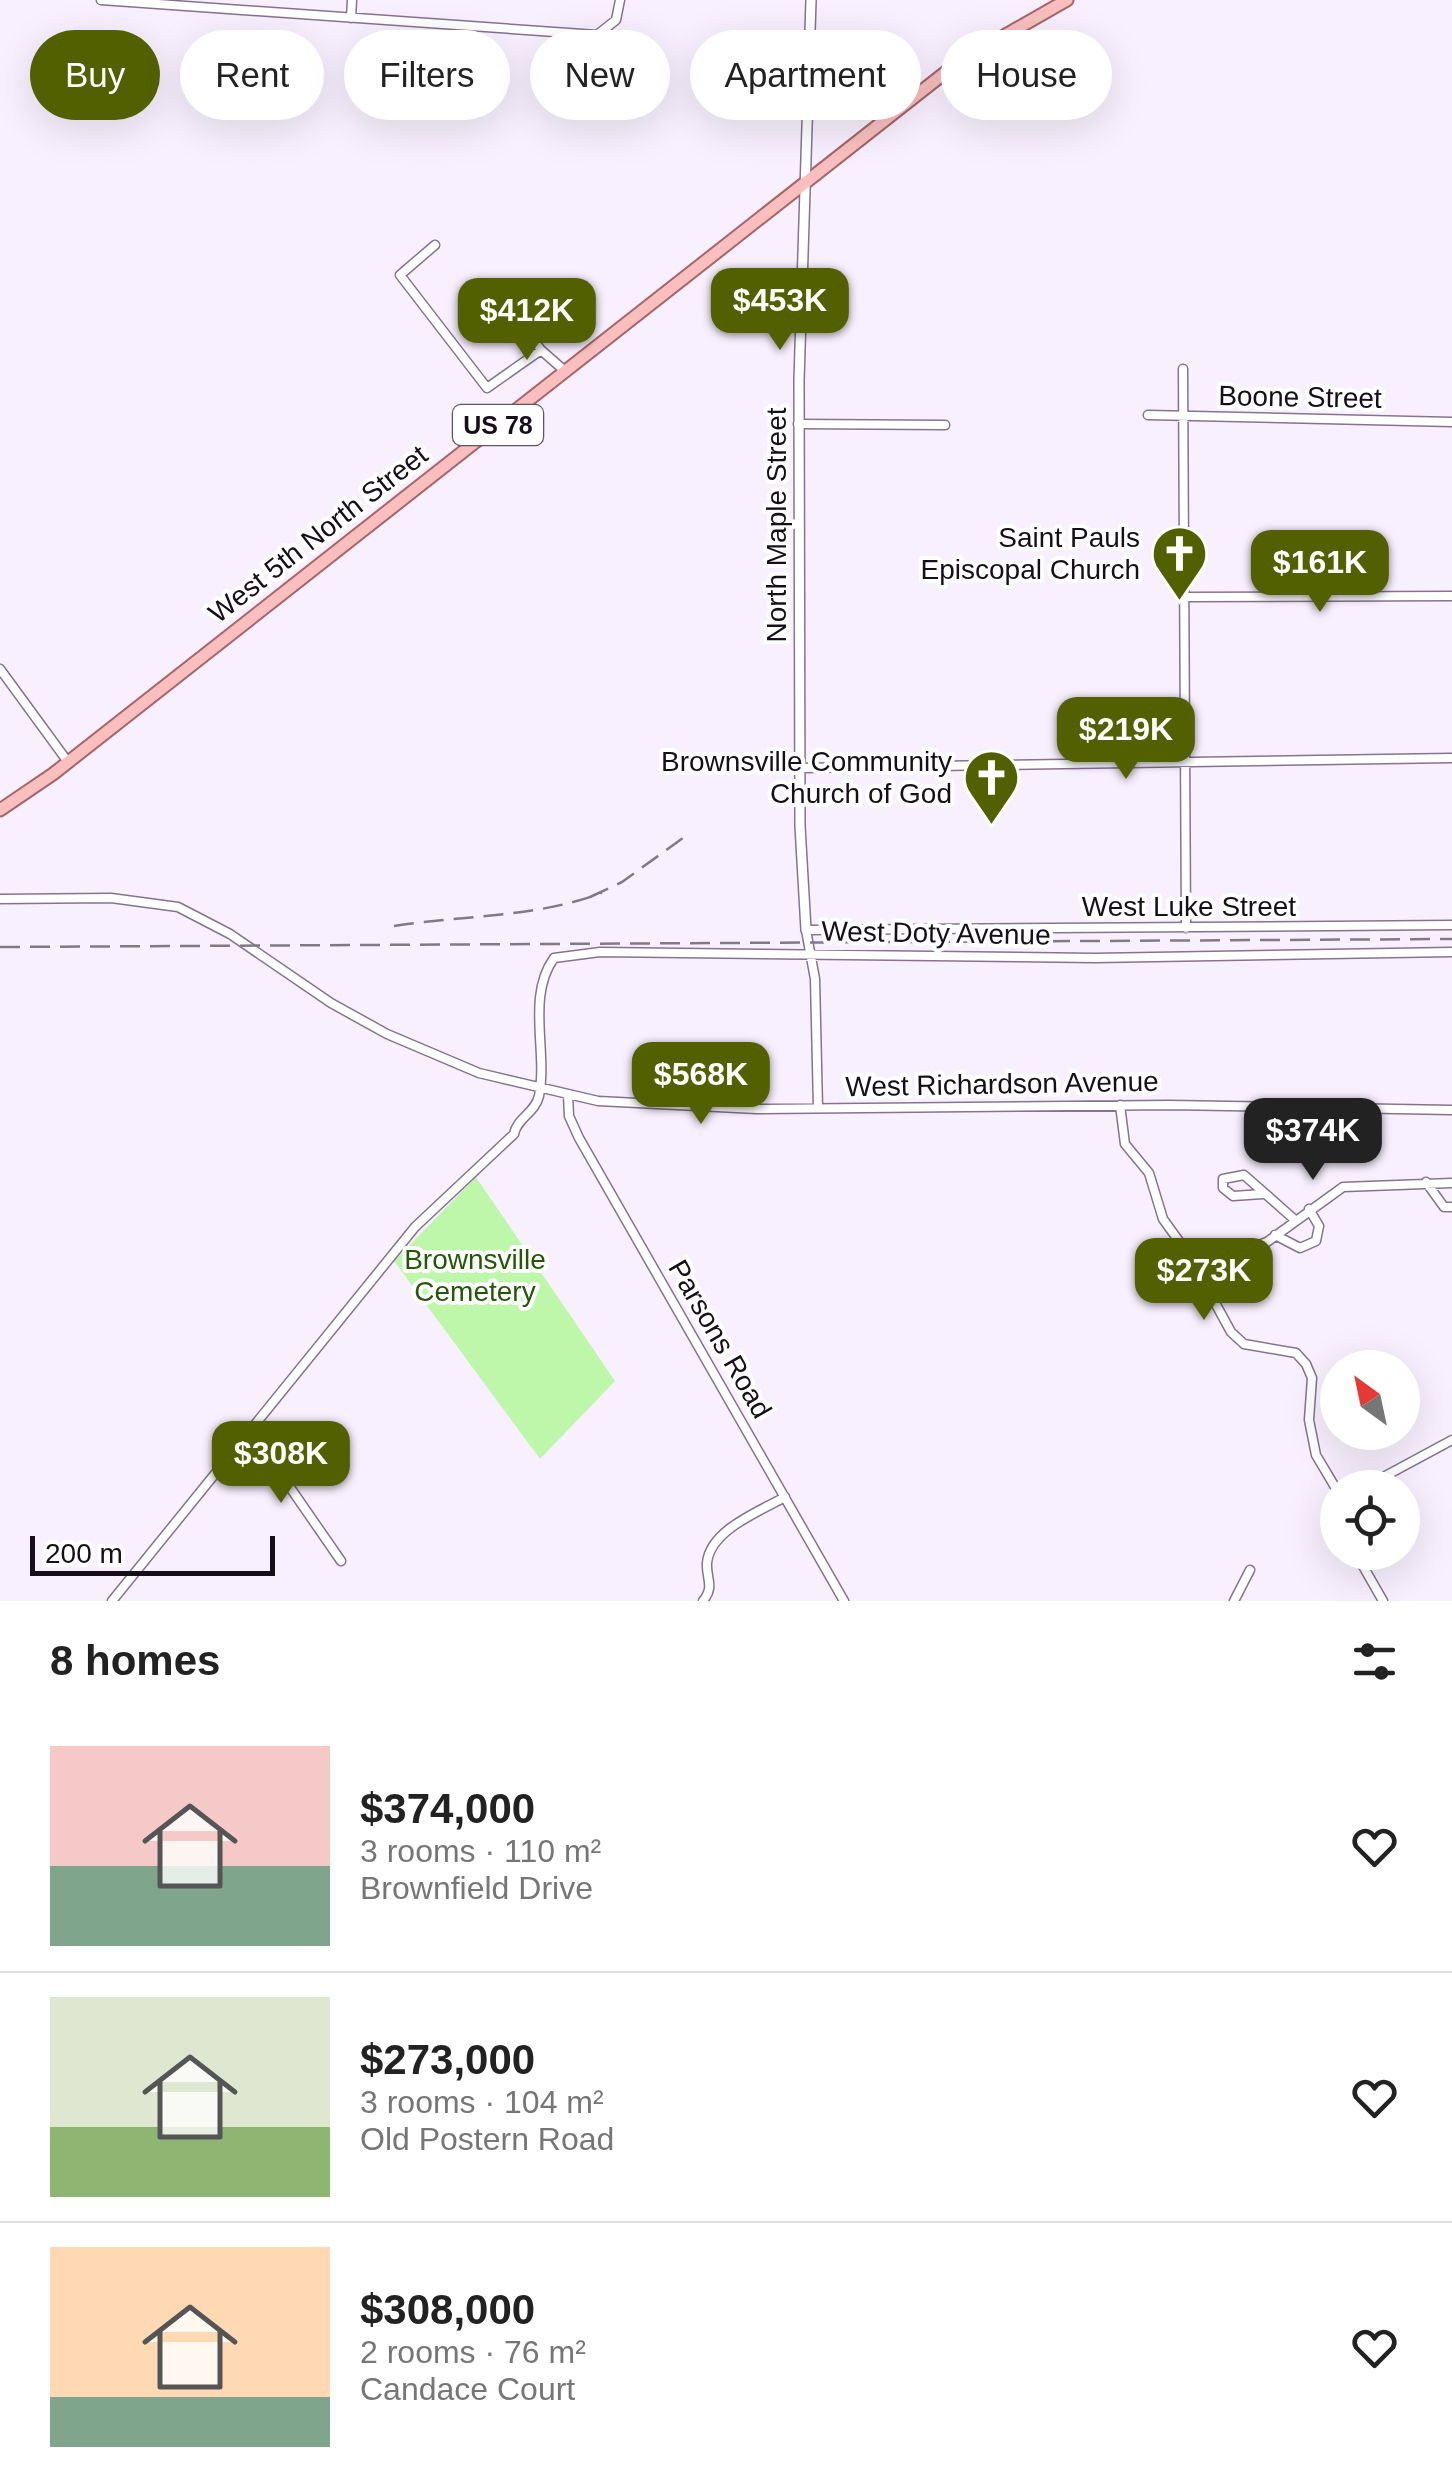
<!DOCTYPE html>
<meta charset="utf-8">
<style>
:root{--surface:#fff;--page:#f2f2f2;--text:#222;--muted:#767676;--line:#e0e0e0;--accent:#536000}
body{margin:0;font-family:Arial,sans-serif;background:var(--page);color:var(--text);height:100vh;display:flex;flex-direction:column;font-size:38px;white-space:nowrap}
*{box-sizing:border-box;margin:0}
p{font-size:32px;color:var(--muted)}
.icon{flex:none;width:55px;height:55px;fill:none;stroke:currentColor;stroke-width:2;stroke-linecap:round;stroke-linejoin:round}
.map{position:relative;height:1601px;overflow:hidden}
.side{display:flex;flex-direction:column;background:var(--surface);flex:1}
.side>*{flex:none}
.guide{position:absolute;left:30px;top:30px;width:1392px;height:90px;display:flex;gap:20px}
.needle{width:65px;rotate:327deg}
.controls{position:absolute;left:1320px;top:1350px;display:grid;gap:20px}
.controls a{display:grid;place-items:center;width:100px;height:100px;border-radius:50%;background:var(--surface);box-shadow:0 10px 40px #0002;font-size:50px}
.scale{position:absolute;left:30px;bottom:25px;width:245px;box-sizing:border-box;padding-left:10px;border:5px solid #160f1a;border-top:0;font-size:28px;line-height:35px;white-space:nowrap;color:#160f1a;-webkit-text-stroke:8px #fff;paint-order:stroke}
.price{position:absolute;translate:-50% -85px;padding:0 22px;border-radius:20px;background:var(--accent);color:#fff;font-size:32px;line-height:65px;filter:drop-shadow(0 2px 5px #0008)}
.price::after{content:'';position:absolute;left:50%;top:60px;width:30px;height:22px;margin-left:-15px;background:inherit;clip-path:polygon(0 0,100% 0,50% 100%)}
.price.selected{background:#222;color:#fff}
ul{padding:0;list-style:none}
li{display:flex;align-items:center;gap:30px;height:250px;padding:0 50px}
li+li{border-top:2px solid var(--line)}
li span{display:grid;place-items:center;flex:none;width:280px;height:200px;border-radius:0px;color:#555}
li>.icon{margin-inline-start:auto}
span .icon{width:120px;height:120px;fill:#fffc;stroke-width:1}
li b{font-size:42px}
h2{display:flex;justify-content:space-between;align-items:center;height:120px;padding:0 50px;font-size:42px}
.chip{padding:0 35px;border-radius:45px;background:var(--surface);box-shadow:0 10px 40px #0002;font-size:35px;line-height:90px}
.chip.selected{background:var(--accent);color:#fff}
.map>svg:first-child{display:block}
</style>
<div class="map">
<svg width="1452" height="1601" viewBox="0 0 1452 1601">
<rect width="100%" height="100%" fill="#f8f0fe"/>
<path fill="#bef7aa" d="M 476,1177 L 615,1381 L 540,1459 L 394,1261 Z"/>
<g fill="none" stroke-linecap="round" stroke-linejoin="round">
<defs>
<path id="minor" d="M 101,0 L 597,35 L 616,20 L 620,0
M 351,18 L 352,0
M 435,245 L 400,275 L 487,388 L 541,350
M 522,324 L 541,350 L 566,372
M 1183,369 L 1186,928
M 1148,415 L 1452,422
M 798,424 L 945,425
M 1187,597 L 1452,596
M 0,669 L 68,762
M 800,768 L 1452,758
M 0,899 L 111,898 L 178,907 L 230,934 L 331,1003 L 387,1034 L 479,1073 L 598,1101 L 757,1109 L 1170,1105 L 1452,1110
M 568,1095 L 569,1116 L 579,1138 L 844,1601
M 1120,1105 L 1125,1144 L 1149,1173 L 1163,1219 L 1189,1255 L 1231,1332 L 1244,1344 L 1296,1353 L 1306,1364 L 1312,1378 L 1309,1420 L 1316,1455 L 1338,1492
M 818,1108 L 815,979 L 806,930 L 1452,925
M 1426,1182 L 1444,1207 L 1452,1207
M 1263,1194 L 1233,1196 L 1223,1188 L 1223,1179 L 1244,1175 L 1295,1220
M 1275,1235 L 1300,1248 L 1316,1241 L 1319,1226 L 1309,1209
M 1199,1273 L 1218,1260 L 1267,1242 L 1343,1187 L 1452,1183
M 251,1431 L 341,1561
M 1363,1488 L 1452,1440
M 1355,1552 L 1383,1601
M 112,1601 L 415,1227 L 514,1134 C 517,1118 535,1113 539,1096 C 548,1051 526,997 554,958 L 600,952 L 1095,958 L 1452,952
M 703,1601 C 715,1586 706,1579 707,1563 C 710,1530 760,1511 785,1497
M 1234,1601 L 1250,1570"/>
<path id="tertiary" d="M 806,930 L 800,826 L 799,380 L 811,0"/>
<path id="primary" d="M 0,810 L 53,774 L 960,61 L 1067,0"/>
</defs>
<use href="#minor" stroke="#847391" stroke-width="11"/>
<use href="#tertiary" stroke="#847391" stroke-width="12"/>
<use href="#primary" stroke="#a66569" stroke-width="15"/>
<use href="#minor" stroke="#fff" stroke-width="8"/>
<use href="#tertiary" stroke="#fff" stroke-width="9"/>
<use href="#primary" stroke="#f8bfbe" stroke-width="11"/>
<path stroke="#817985" stroke-width="2.5" stroke-dasharray="20 10" stroke-linecap="butt" d="M 590,897 L 622,882 L 683,838
M 394,926 C 465,915 534,918 602,893
M 0,947 L 1452,939"/>
</g>
<defs>
<symbol id="church-pin" viewBox="-11 -11 22 30"><path d="M0 17L-7.5 6A9.5 9.5 0 1 1 7.5 6Z" fill="#536000" stroke="#fff"/><path d="M-1.2-6h2.4v3.5h3.3v2.4h-3.3V6h-2.4V-.1h-3.3v-2.4h3.3Z" fill="#fff"/></symbol>
</defs>
<g fill-rule="evenodd">
<use href="#church-pin" x="1148" y="522" width="63" height="86"/>
<use href="#church-pin" x="960" y="746" width="63" height="86"/>
</g>
<g text-anchor="middle" dominant-baseline="central" stroke-width="8" stroke-linejoin="round" paint-order="stroke">
<rect fill="#fff" stroke="#5c575f" stroke-width="2.5" x="453" y="405" width="90" height="40" rx="8"/>
<g font-size="25" font-weight="bold" fill="#160f1a">
<text x="498" y="425">US 78</text>
</g>
<g font-size="28" fill="#160f1a" stroke="#fff">
<text transform="translate(1300 397) rotate(1)">Boone Street</text>
<text transform="translate(776 525) rotate(-90)">North Maple Street</text>
<text transform="translate(318 534) rotate(-38)">West 5th North Street</text>
<text x="1189" y="906">West Luke Street</text>
<text transform="translate(936 933) rotate(1)">West Doty Avenue</text>
<text transform="translate(1002 1084) rotate(-1)">West Richardson Avenue</text>
<text transform="translate(720 1339) rotate(60)">Parsons Road</text>
</g>
<g font-size="28" fill="#160f1a" stroke="#fff" text-anchor="end">
<text x="1140" y="537">Saint Pauls<tspan x="1140" dy="32">Episcopal Church</tspan></text>
<text x="952" y="761">Brownsville Community<tspan x="952" dy="32">Church of God</tspan></text>
</g>
<g font-size="28" fill="#235704" stroke="#fff">
<text x="475" y="1259">Brownsville<tspan x="475" dy="32">Cemetery</tspan></text>
</g>
</g>
</svg>
<div class="controls">
<a><svg class="needle" viewBox="-14 -14 28 28"><path d="M0-13l5 13h-10z" fill="#e53935"/><path d="M0 13l5-13h-10z" fill="#767676"/></svg></a>
<a><svg class="icon" aria-label="locate" viewBox="0 0 24 24"><circle cx="12" cy="12" r="6"/><path d="M12 2v4M12 18v4M2 12h4M18 12h4"/></svg></a>
</div>
<div class="scale">200 m</div>
<b class="price" style="left:780px;top:353px">$453K</b>
<b class="price" style="left:527px;top:363px">$412K</b>
<b class="price" style="left:1320px;top:615px">$161K</b>
<b class="price" style="left:1126px;top:782px">$219K</b>
<b class="price" style="left:701px;top:1127px">$568K</b>
<b class="price selected" style="left:1313px;top:1183px">$374K</b>
<b class="price" style="left:1204px;top:1323px">$273K</b>
<b class="price" style="left:281px;top:1506px">$308K</b>
<div class="guide">
<a class="chip selected">Buy</a>
<a class="chip">Rent</a>
<a class="chip">Filters</a>
<a class="chip">New</a>
<a class="chip">Apartment</a>
<a class="chip">House</a>
</div>
</div>
<section class="side">
<h2>8 homes<svg class="icon" aria-label="filters" viewBox="0 0 24 24"><path d="M4 7h16M4 17h16"/><circle cx="9" cy="7" r="2"/><circle cx="15" cy="17" r="2"/></svg></h2>
<ul>
<li><span style="background:linear-gradient(#f6c9c9 60%,#7fa58c 0)"><svg class="icon" aria-label="home" viewBox="0 0 24 24"><path d="M3 11l9-7 9 7M6 9v11h12V9"/></svg></span><div><b>$374,000</b><p>3 rooms · 110 m²</p><p>Brownfield Drive</p></div><svg class="icon" aria-label="heart" viewBox="0 0 24 24"><path d="M12 20l-8-8c-3-5 5-10 8-4 3-6 11-1 8 4z"/></svg></li>
<li><span style="background:linear-gradient(#dfe7d0 65%,#8fb573 0)"><svg class="icon" aria-label="home" viewBox="0 0 24 24"><path d="M3 11l9-7 9 7M6 9v11h12V9"/></svg></span><div><b>$273,000</b><p>3 rooms · 104 m²</p><p>Old Postern Road</p></div><svg class="icon" aria-label="heart" viewBox="0 0 24 24"><path d="M12 20l-8-8c-3-5 5-10 8-4 3-6 11-1 8 4z"/></svg></li>
<li><span style="background:linear-gradient(#ffd9b3 75%,#7fa58c 0)"><svg class="icon" aria-label="home" viewBox="0 0 24 24"><path d="M3 11l9-7 9 7M6 9v11h12V9"/></svg></span><div><b>$308,000</b><p>2 rooms · 76 m²</p><p>Candace Court</p></div><svg class="icon" aria-label="heart" viewBox="0 0 24 24"><path d="M12 20l-8-8c-3-5 5-10 8-4 3-6 11-1 8 4z"/></svg></li>
</ul>
</section>
